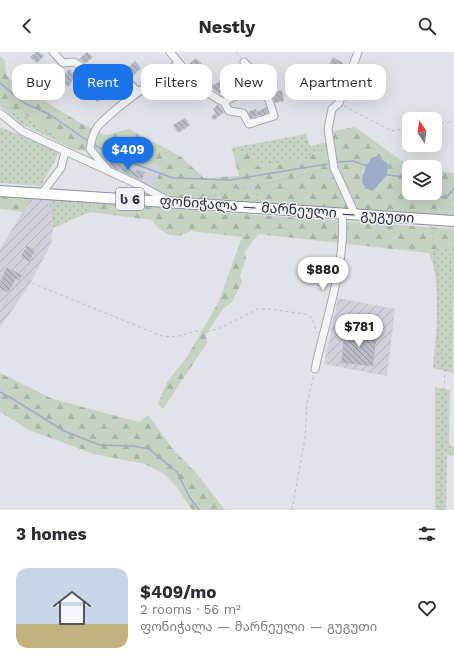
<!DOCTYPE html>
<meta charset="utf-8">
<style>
:root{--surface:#fff;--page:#f7f7f7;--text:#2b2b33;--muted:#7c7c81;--accent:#1a73e8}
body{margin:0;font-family:"Work Sans","Noto Sans Georgian",sans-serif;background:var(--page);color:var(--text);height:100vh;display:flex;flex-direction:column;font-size:15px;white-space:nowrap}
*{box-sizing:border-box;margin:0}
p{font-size:13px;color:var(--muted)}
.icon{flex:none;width:22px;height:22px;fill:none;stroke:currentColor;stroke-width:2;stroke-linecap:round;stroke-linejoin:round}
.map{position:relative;height:458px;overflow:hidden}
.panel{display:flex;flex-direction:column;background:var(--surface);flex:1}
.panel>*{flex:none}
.top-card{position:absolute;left:12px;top:12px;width:430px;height:36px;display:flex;gap:8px}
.needle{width:26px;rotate:347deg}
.tools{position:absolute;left:402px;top:60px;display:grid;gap:8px}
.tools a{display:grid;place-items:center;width:40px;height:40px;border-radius:8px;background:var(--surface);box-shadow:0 4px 16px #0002;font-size:20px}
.price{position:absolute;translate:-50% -34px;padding:0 9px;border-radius:14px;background:#fff;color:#222;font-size:13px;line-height:26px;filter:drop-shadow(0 1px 2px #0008)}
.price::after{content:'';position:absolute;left:50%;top:24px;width:12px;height:9px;margin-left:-6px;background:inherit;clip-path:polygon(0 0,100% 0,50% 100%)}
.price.active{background:var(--accent);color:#fff}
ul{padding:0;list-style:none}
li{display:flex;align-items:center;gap:12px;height:100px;padding:0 16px}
li span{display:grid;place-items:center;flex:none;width:112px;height:80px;border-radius:12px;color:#555}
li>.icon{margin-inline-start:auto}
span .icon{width:48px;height:48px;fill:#fffc;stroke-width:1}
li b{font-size:17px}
h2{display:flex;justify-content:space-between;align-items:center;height:48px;padding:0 16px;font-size:17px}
.chip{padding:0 14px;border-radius:12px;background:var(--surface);box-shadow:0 4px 16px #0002;font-size:14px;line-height:36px}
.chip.active{background:var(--accent);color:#fff}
header{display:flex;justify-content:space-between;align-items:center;height:52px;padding:0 16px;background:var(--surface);font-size:18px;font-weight:700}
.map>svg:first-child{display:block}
</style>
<header><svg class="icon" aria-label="back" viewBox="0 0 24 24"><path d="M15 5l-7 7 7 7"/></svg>Nestly<svg class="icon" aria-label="search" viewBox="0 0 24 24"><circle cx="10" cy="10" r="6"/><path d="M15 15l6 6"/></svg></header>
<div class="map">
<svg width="454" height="458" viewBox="0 0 454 458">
<defs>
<pattern id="industrial-furrows" width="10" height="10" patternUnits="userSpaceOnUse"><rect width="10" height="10" fill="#cfd2db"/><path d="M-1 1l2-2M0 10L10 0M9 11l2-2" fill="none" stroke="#b2b5bd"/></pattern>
<pattern id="grass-dots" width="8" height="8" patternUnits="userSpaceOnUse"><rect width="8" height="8" fill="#c5d3c2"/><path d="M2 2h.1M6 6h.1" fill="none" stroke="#a9b5a8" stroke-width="1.8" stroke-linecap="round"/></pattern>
<pattern id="forest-firs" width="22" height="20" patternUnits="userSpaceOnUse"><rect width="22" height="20" fill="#c5d3c2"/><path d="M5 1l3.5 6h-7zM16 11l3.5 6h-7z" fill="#a9b5a8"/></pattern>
<pattern id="building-back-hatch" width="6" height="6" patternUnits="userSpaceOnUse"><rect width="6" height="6" fill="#b8bcc6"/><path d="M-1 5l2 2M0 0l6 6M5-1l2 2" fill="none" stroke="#9699a2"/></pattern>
</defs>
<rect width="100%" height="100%" fill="#e1e3e9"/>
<path fill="#cfd2db" d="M 115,97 L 161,116 L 154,137 L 110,119 L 97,102 L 101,102 Z"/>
<path fill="url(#industrial-furrows)" d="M 32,144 L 49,147 L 53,176 L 51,192 L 30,232 L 0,276 L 0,197 Z
M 338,246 L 395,257 L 387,324 L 324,312 Z"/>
<path fill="url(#grass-dots)" d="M 2,56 L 27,64 L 76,98 L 21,72 Z
M 0,75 L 37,90 L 59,101 L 41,134 L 0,131 Z
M 306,82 L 310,94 L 327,90 L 328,99 L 312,102 L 310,107 L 257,115 L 251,98 L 233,101 L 231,96 Z
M 49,147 L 92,151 L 90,160 L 53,176 Z
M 441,196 L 454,197 L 453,321 L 433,316 C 436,284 442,229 429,201 Z
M 435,335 L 450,338 L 449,393 L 454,395 L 454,404 L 447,403 L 446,458 L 435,458 Z"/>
<path fill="url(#forest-firs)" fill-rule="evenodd" d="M 0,4 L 5,9 L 6,22 L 14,33 L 28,39 L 82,72 L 106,83 L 129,77 L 180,104 L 204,126 L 239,124 L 233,101 L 251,98 L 257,115 L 310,107 L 312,102 L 328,99 L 332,121 L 350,158 L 176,146 L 154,137 L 161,116 L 115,97 L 101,102 L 76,98 L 27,64 L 2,56 L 0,54 Z
M 355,75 L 409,114 L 415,115 L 409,115 L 409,141 L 435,141 L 435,118 L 454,121 L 454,164 L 358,157 L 338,118 L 333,79 ZM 368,114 L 387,123 L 373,139 L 362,120 Z
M 0,142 L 32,144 L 24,160 L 0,157 Z
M 92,151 L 454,177 L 454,197 L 441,196 L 429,201 L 258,182 L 245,200 L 246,207 L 240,223 L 242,230 L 232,250 L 223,257 L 206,282 L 207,291 L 163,357 L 158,352 L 167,330 L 187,305 L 219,249 L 242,185 L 191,179 L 179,184 L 169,183 L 158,176 L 152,168 L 90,160 Z
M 0,321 L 53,347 L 139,370 L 148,363 L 172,396 L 197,422 L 225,458 L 192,458 L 176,434 L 164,422 L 145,412 L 94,402 L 29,378 L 0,360 Z"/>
<path fill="#9dadc9" d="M 377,104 L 388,112 L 387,123 L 373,139 C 353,133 366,117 371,106 Z"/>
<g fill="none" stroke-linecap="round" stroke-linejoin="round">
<path stroke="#9dadc9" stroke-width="1.5" d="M 0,31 L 24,51 L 49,62 L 88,89
M 93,92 L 113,104 L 173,126 L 230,128 L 327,112
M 338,110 L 353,109 L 368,114
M 387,123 L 406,125 L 409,129
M 427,141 L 445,146 L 454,137
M 0,340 L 13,347 L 64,379 L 100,393 L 133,394 L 149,397 L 177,420 L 190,446 L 199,458"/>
</g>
<path fill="url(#building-back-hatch)" d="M 36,0 L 39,0 L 44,4 L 37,11 L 30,5 Z
M 87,0 L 93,5 L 86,11 L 79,7 Z
M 333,5 L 343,11 L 338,19 L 329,13 Z
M 196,6 L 202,12 L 195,18 L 189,12 Z
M 135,9 L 141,16 L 133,24 L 126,17 Z
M 69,17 L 76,23 L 68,35 L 60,27 Z
M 221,28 L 227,37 L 219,42 L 211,35 Z
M 117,29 L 121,34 L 106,43 L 105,42 L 98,50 L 92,45 L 97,39 L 98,40 Z
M 282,38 L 284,49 L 275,51 L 272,41 Z
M 218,52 L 224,60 L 214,68 L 211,65 L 216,61 L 213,57 Z
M 266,55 L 268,61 L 251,66 L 248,60 L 256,57 L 257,60 Z
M 185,66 L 190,73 L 178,81 L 173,73 Z
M 111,109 L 136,120 L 137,117 L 145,120 L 142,128 L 111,115 L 109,112 Z
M 27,194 L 35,198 L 29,210 L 21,204 Z
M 7,215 L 22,223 L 19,228 L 16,227 L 8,241 L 0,236 L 0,230 Z
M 345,277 L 377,281 L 373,314 L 341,311 Z"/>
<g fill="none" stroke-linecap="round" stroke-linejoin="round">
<defs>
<path id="minor" d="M 53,0 L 63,11 L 74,10 L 103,28 L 121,23 L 138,40
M 170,0 C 183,16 205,43 224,50 L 229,59 L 243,61 L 249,72 L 274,64 C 268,43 261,25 244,10
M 224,50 L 262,30
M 0,61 L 22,79 L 139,133 L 169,149
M 107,117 L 90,97 C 91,89 93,81 98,74 C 120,51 153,30 179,11
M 42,141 L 61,116 L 65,100
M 355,162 L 334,116 L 328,77 L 332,57 L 339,51 L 358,0
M 315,317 C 325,270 347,208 342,161"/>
<path id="highway" d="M 0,139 L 454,169"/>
</defs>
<use href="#minor" stroke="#a6a9b3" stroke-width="9"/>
<use href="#highway" stroke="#888fa0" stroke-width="12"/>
<path stroke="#bbbec5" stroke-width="1" stroke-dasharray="3 3" stroke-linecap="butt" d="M 236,0 L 241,6
M 344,54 L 391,79 L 409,76
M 435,72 L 454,70
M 255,135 L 258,149
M 208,145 L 328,117
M 431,174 L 438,228 L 438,289 L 445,318 L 440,458
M 23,224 L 29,230 L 162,284 L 176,285 L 195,279 L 205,280 L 218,277 L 258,257 L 269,257 L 305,262 L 312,266 L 317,281
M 0,260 L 40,193 L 37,184 L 29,176
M 292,458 L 305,386 L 307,351 L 314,323"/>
<use href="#minor" stroke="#f4f5f8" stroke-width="7"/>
<use href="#highway" stroke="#fff" stroke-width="10"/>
</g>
<g text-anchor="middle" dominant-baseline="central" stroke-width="3" stroke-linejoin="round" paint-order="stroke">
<rect fill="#f0f2f7" stroke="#656a78" stroke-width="1" x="116" y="136" width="28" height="22" rx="3"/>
<g font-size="13" font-weight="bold" fill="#292f41">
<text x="130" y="147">ს 6</text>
</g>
<g font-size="14" fill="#292f41" stroke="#f0f2f7">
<text transform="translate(287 157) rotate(4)">ფონიჭალა — მარნეული — გუგუთი</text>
</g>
</g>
</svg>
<div class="tools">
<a><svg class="needle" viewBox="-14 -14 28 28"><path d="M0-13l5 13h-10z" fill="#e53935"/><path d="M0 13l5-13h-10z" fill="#7c7c81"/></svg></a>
<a><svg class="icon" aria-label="layers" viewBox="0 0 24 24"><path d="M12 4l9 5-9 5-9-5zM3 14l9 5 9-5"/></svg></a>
</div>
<b class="price active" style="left:128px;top:119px">$409</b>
<b class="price" style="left:323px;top:239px">$880</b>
<b class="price" style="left:359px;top:296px">$781</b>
<div class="top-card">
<a class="chip">Buy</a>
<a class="chip active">Rent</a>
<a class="chip">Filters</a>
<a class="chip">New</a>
<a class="chip">Apartment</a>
</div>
</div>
<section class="panel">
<h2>3 homes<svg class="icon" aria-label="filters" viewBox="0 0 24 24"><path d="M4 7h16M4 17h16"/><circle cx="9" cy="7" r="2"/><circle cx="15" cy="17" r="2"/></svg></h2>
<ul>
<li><span style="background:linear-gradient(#c9d6e8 70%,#c2b280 0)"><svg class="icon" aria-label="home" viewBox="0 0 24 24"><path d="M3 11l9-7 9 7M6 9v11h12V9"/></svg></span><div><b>$409/mo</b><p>2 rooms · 56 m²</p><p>ფონიჭალა — მარნეული — გუგუთი</p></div><svg class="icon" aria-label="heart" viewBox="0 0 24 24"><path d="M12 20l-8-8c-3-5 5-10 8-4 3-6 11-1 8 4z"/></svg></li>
</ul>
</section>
